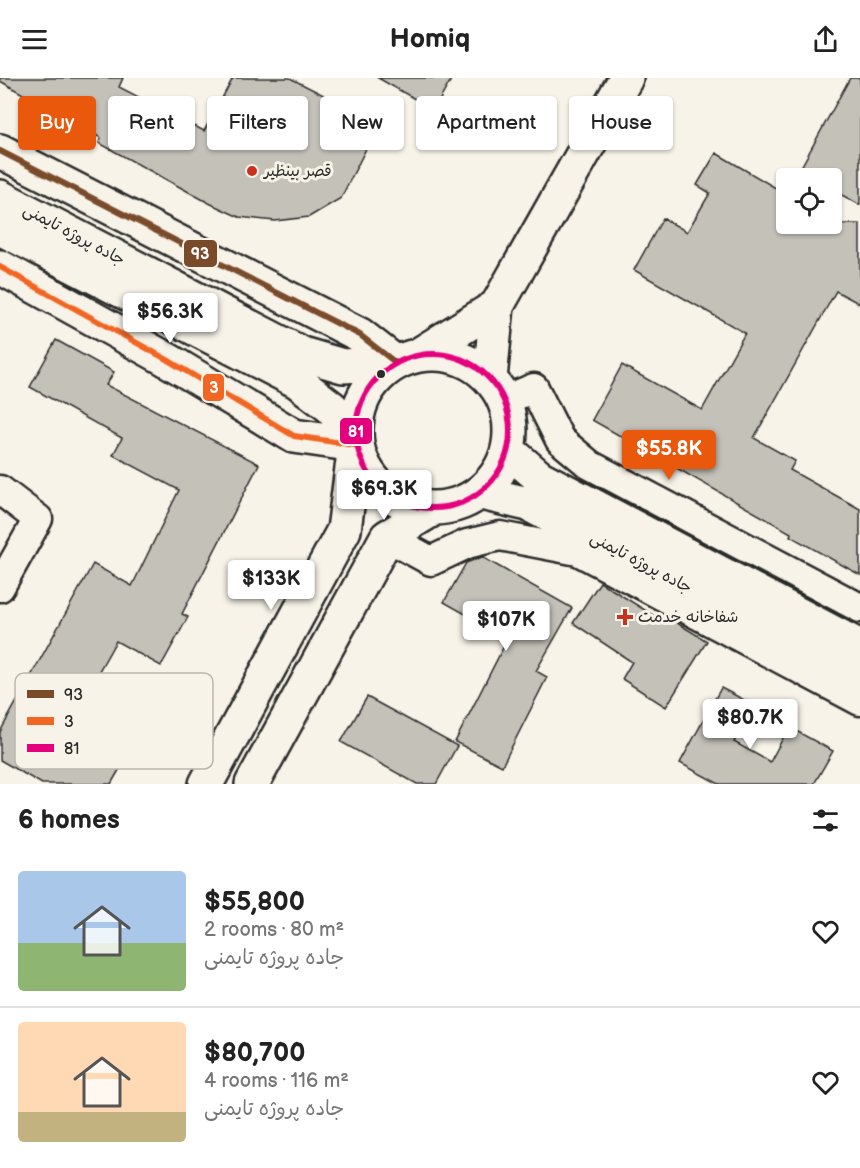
<!DOCTYPE html>
<meta charset="utf-8">
<style>
:root{--surface:#fff;--page:#f2f2f2;--text:#222;--muted:#767676;--line:#e0e0e0;--accent:#ea580c}
body{margin:0;font-family:"Balsamiq Sans","Playpen Sans Arabic",sans-serif;background:var(--page);color:var(--text);height:100vh;display:flex;flex-direction:column;font-size:22px;white-space:nowrap}
*{box-sizing:border-box;margin:0}
p{font-size:20px;color:var(--muted)}
.icon{flex:none;width:33px;height:33px;fill:none;stroke:currentColor;stroke-width:2;stroke-linecap:round;stroke-linejoin:round}
.map{position:relative;height:706px;overflow:hidden}
.drawer{display:flex;flex-direction:column;background:var(--surface);flex:1}
.drawer>*{flex:none}
.guide{position:absolute;left:18px;top:18px;width:825px;height:54px;display:flex;gap:12px}
.controls{position:absolute;left:776px;top:90px;display:grid;gap:12px}
.controls a{display:grid;place-items:center;width:66px;height:66px;border-radius:6px;background:var(--surface);box-shadow:0 2px 4px #0004;font-size:30px}
.price{position:absolute;translate:-50% -51px;padding:0 14px;border-radius:6px;background:#fff;color:#222;font-size:20px;line-height:39px;filter:drop-shadow(0 2px 3px #0008)}
.price::after{content:'';position:absolute;left:50%;top:36px;width:18px;height:14px;margin-left:-9px;background:inherit;clip-path:polygon(0 0,100% 0,50% 100%)}
.price.active{background:var(--accent);color:#fff}
ul{padding:0;list-style:none}
li{display:flex;align-items:center;gap:18px;height:150px;padding:0 18px}
li+li{border-top:2px solid var(--line)}
li span{display:grid;place-items:center;flex:none;width:168px;height:120px;border-radius:6px;color:#555}
li>.icon{margin-inline-start:auto}
span .icon{width:72px;height:72px;fill:#fffc;stroke-width:1}
li b{font-size:26px}
h2{display:flex;justify-content:space-between;align-items:center;height:72px;padding:0 18px;font-size:26px}
.tag{padding:0 21px;border-radius:6px;background:var(--surface);box-shadow:0 2px 4px #0004;font-size:21px;line-height:54px}
.tag.active{background:var(--accent);color:#fff}
header{display:flex;justify-content:space-between;align-items:center;height:78px;padding:0 18px;background:var(--surface);font-size:27px;font-weight:700}
.map>svg:first-child{display:block}
</style>
<header><svg class="icon" aria-label="menu" viewBox="0 0 24 24"><path d="M4 6h16M4 12h16M4 18h16"/></svg>Homiq<svg class="icon" aria-label="share" viewBox="0 0 24 24"><path d="M12 15V3M7 8l5-5 5 5M5 13v7h14v-7"/></svg></header>
<div class="map">
<svg width="860" height="706" viewBox="0 0 860 706">
<rect width="100%" height="100%" fill="#f7f3e8"/>
<filter id="ink" filterUnits="userSpaceOnUse"><feTurbulence type="fractalNoise" baseFrequency=".0167" numOctaves="2"/><feDisplacementMap in="SourceGraphic" scale="12" xChannelSelector="R" yChannelSelector="G"/><feConvolveMatrix kernelMatrix="1 2 1 2 8 2 1 2 1" color-interpolation-filters="sRGB"/></filter>
<g filter="url(#ink)">
<path fill="#c4c1b9" stroke="#2b2b2b" stroke-width="1.5" d="M 0,0 L 123,0 L 119,9 L 204,53 L 233,0 L 290,0 L 379,45 L 341,120 L 309,139 L 275,143 L 239,139 L 209,125 L 99,65 L 101,60 L 0,3 Z
M 378,0 L 452,0 L 434,32 Z
M 850,0 L 860,0 L 860,127 L 831,111 L 831,100 L 812,100 L 799,93 Z
M 716,75 L 786,116 L 786,146 L 860,146 L 860,226 L 836,213 L 754,360 L 795,383 L 790,392 L 860,431 L 860,497 L 790,458 L 791,455 L 592,342 L 622,287 L 702,332 L 745,255 L 634,192 L 663,140 L 687,154 L 710,115 L 697,107 Z
M 56,262 L 114,294 L 106,307 L 259,386 L 182,536 L 188,539 L 161,588 L 116,563 L 64,655 L 122,687 L 111,706 L 42,706 L 0,682 L 0,654 L 93,486 L 132,508 L 179,412 L 113,377 L 122,360 L 30,309 Z
M 482,479 L 572,530 L 536,593 L 547,599 L 502,688 L 455,664 L 508,560 L 444,524 L 466,485 Z
M 600,504 L 659,541 L 662,536 L 707,563 L 666,629 L 622,601 L 632,584 L 573,545 Z
M 721,610 L 754,627 L 734,664 L 770,684 L 789,649 L 833,673 L 814,706 L 719,706 L 680,685 Z
M 367,619 L 457,668 L 436,706 L 417,706 L 341,664 Z"/>
<g fill="none" stroke-linecap="round" stroke-linejoin="round">
<defs>
<path id="minor" d="M 505,322 L 534,310 L 560,362 L 590,387 L 860,530
M 0,412 L 38,441 L 0,509
M 387,459 L 431,483 L 467,466 L 500,458 L 578,473 L 860,623"/>
<path id="tertiary" d="M 0,73 L 360,257 L 396,285
M 0,189 L 166,281 L 294,358 L 355,367"/>
<path id="secondary" d="M 0,119 L 302,276 L 343,288 L 396,285
M 0,150 L 297,303 L 332,330 L 355,367 L 344,452 L 206,706
M356 353a77 77 0 1 1 154 0a77 77 0 1 1-154 0Z
M 420,276 L 497,228
M 490,301 L 497,228 L 626,0
M 509,373 L 539,399 L 860,569
M 481,415 L 528,426 L 860,602
M 252,706 L 387,459 L 433,431"/>
</defs>
<use href="#minor" stroke="#2b2b2b" stroke-width="33"/>
<use href="#tertiary" stroke="#2b2b2b" stroke-width="38"/>
<use href="#secondary" stroke="#2b2b2b" stroke-width="38"/>
<use href="#minor" stroke="#f7f3e8" stroke-width="28"/>
<use href="#tertiary" stroke="#f7f3e8" stroke-width="33"/>
<use href="#secondary" stroke="#f7f3e8" stroke-width="33"/>
<defs>
<path id="bus-1" d="M 0,73 L 360,257 L 396,285"/>
<path id="bus-2" d="M 0,189 L 166,281 L 294,358 L 355,367"/>
<path id="bus-3" d="M356 353a77 77 0 1 1 154 0a77 77 0 1 1-154 0Z"/>
</defs>
<use href="#bus-1" stroke="#f7f3e8" stroke-width="10"/>
<use href="#bus-2" stroke="#f7f3e8" stroke-width="10"/>
<use href="#bus-3" stroke="#f7f3e8" stroke-width="10"/>
<use href="#bus-1" stroke="#7a4b2a" stroke-width="6"/>
<use href="#bus-2" stroke="#f26522" stroke-width="6"/>
<use href="#bus-3" stroke="#e5007d" stroke-width="6"/>
</g>
</g>
<g fill="#c8321e" stroke="#f7f3e8" stroke-width="2">
<circle cx="252" cy="93" r="6"/>
<path d="M622 530h6v6h6v6h-6v6h-6v-6h-6v-6h6z"/>
</g>
<circle fill="#2b2b2b" stroke="#f7f3e8" stroke-width="2" cx="381" cy="296" r="5"/>
<g text-anchor="middle" dominant-baseline="central" stroke-width="6" stroke-linejoin="round" paint-order="stroke">
<g font-size="16" fill="#2b2b2b" stroke="#f7f3e8" text-anchor="start">
<text x="264" y="93">قصر بینظیر</text>
<text x="638" y="539">شفاخانه خدمت</text>
</g>
<g font-size="16" fill="#2b2b2b" stroke="#f7f3e8">
<text transform="translate(74 157) rotate(28)">جاده پروژه تایمنی</text>
<text transform="translate(641 485) rotate(28)">جاده پروژه تایمنی</text>
</g>
</g>
<rect x="15" y="595" width="198" height="96" rx="9" fill="#f7f3e8" stroke="#bab7af" stroke-width="1.5"/>
<rect x="27" y="612" width="27" height="8" fill="#7a4b2a"/>
<rect x="27" y="639" width="27" height="8" fill="#f26522"/>
<rect x="27" y="666" width="27" height="8" fill="#e5007d"/>
<g font-size="16" fill="#2b2b2b">
<text x="64" y="622">93</text>
<text x="64" y="649">3</text>
<text x="64" y="676">81</text>
</g>
<g stroke="#f7f3e8" stroke-width="2">
<rect x="183" y="161" width="35" height="29" rx="6" fill="#7a4b2a"/>
<rect x="202" y="295" width="23" height="29" rx="6" fill="#f26522"/>
<rect x="339" y="339" width="34" height="28" rx="6" fill="#e5007d"/>
</g>
<g font-size="16" text-anchor="middle" font-weight="bold" fill="#fff">
<text x="200" y="181">93</text>
<text x="214" y="315">3</text>
<text x="356" y="359">81</text>
</g>
</svg>
<div class="controls">
<a><svg class="icon" aria-label="locate" viewBox="0 0 24 24"><circle cx="12" cy="12" r="6"/><path d="M12 2v4M12 18v4M2 12h4M18 12h4"/></svg></a>
</div>
<b class="price" style="left:170px;top:266px">$56.3K</b>
<b class="price active" style="left:669px;top:403px">$55.8K</b>
<b class="price" style="left:384px;top:443px">$69.3K</b>
<b class="price" style="left:271px;top:533px">$133K</b>
<b class="price" style="left:506px;top:574px">$107K</b>
<b class="price" style="left:750px;top:672px">$80.7K</b>
<div class="guide">
<a class="tag active">Buy</a>
<a class="tag">Rent</a>
<a class="tag">Filters</a>
<a class="tag">New</a>
<a class="tag">Apartment</a>
<a class="tag">House</a>
</div>
</div>
<section class="drawer">
<h2>6 homes<svg class="icon" aria-label="filters" viewBox="0 0 24 24"><path d="M4 7h16M4 17h16"/><circle cx="9" cy="7" r="2"/><circle cx="15" cy="17" r="2"/></svg></h2>
<ul>
<li><span style="background:linear-gradient(#a9c7e8 60%,#8fb573 0)"><svg class="icon" aria-label="home" viewBox="0 0 24 24"><path d="M3 11l9-7 9 7M6 9v11h12V9"/></svg></span><div><b>$55,800</b><p>2 rooms · 80 m²</p><p>جاده پروژه تایمنی</p></div><svg class="icon" aria-label="heart" viewBox="0 0 24 24"><path d="M12 20l-8-8c-3-5 5-10 8-4 3-6 11-1 8 4z"/></svg></li>
<li><span style="background:linear-gradient(#ffd9b3 75%,#c2b280 0)"><svg class="icon" aria-label="home" viewBox="0 0 24 24"><path d="M3 11l9-7 9 7M6 9v11h12V9"/></svg></span><div><b>$80,700</b><p>4 rooms · 116 m²</p><p>جاده پروژه تایمنی</p></div><svg class="icon" aria-label="heart" viewBox="0 0 24 24"><path d="M12 20l-8-8c-3-5 5-10 8-4 3-6 11-1 8 4z"/></svg></li>
</ul>
</section>
